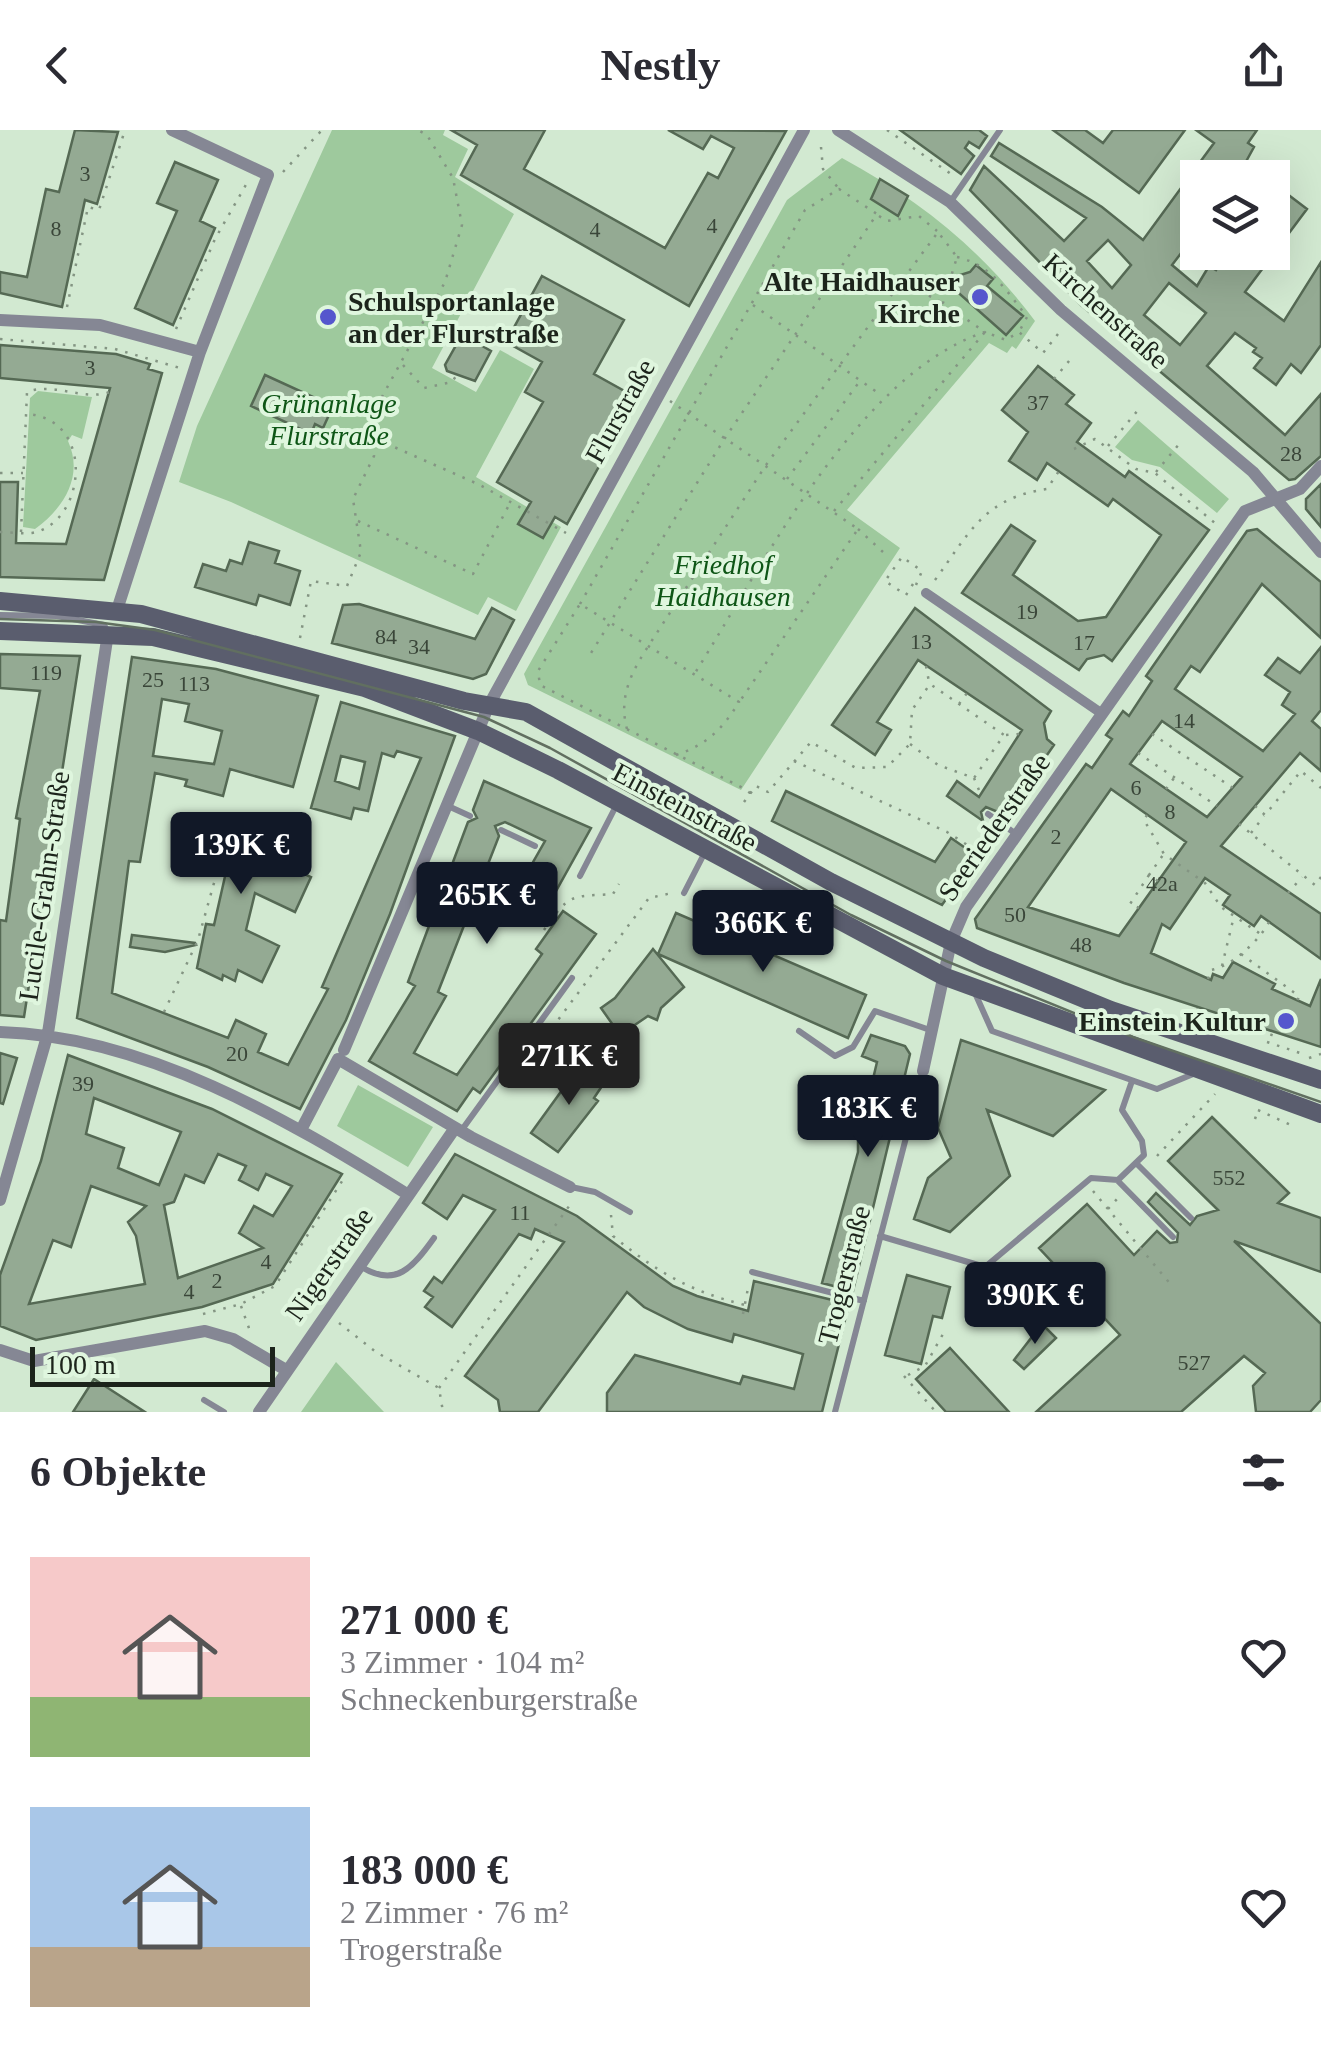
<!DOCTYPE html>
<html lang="de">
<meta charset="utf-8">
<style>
:root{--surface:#fff;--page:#f7f7f7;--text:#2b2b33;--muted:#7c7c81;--accent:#111827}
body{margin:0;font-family:Georgia,serif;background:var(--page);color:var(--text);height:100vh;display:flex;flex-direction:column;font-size:38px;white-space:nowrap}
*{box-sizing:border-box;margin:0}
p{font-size:32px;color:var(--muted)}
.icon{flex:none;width:55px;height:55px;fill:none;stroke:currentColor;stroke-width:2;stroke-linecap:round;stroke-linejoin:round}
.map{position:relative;height:1282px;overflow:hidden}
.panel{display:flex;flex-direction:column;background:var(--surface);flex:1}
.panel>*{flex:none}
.fabs{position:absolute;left:1180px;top:30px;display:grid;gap:20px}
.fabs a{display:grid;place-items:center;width:110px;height:110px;border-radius:0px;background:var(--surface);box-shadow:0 10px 40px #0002;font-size:50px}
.scale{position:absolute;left:30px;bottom:25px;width:245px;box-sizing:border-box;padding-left:10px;border:5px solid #1c241b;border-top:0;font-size:28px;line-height:35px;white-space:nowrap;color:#1c241b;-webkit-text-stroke:8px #dff6de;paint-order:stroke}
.price{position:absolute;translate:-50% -85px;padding:0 22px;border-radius:10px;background:var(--accent);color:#fff;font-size:32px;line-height:65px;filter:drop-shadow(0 2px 5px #0008)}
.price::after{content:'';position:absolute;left:50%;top:60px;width:30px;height:22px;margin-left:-15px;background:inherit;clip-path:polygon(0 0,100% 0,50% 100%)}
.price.selected{background:#222;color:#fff}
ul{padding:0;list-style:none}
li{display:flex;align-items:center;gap:30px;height:250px;padding:0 30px}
li span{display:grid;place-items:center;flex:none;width:280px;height:200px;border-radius:0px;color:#555}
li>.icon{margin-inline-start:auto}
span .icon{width:120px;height:120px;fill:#fffc;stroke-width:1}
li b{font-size:42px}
h2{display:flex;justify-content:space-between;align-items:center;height:120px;padding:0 30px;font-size:42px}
header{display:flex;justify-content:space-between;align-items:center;height:130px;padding:0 30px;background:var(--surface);font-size:45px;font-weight:800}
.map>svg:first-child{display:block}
</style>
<header><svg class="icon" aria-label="back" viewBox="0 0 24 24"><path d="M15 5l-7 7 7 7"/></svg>Nestly<svg class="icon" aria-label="share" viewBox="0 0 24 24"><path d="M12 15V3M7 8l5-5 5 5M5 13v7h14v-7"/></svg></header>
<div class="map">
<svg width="1321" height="1282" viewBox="0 0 1321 1282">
<rect width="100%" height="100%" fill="#d2e9d1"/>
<path fill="#9ec99d" d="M 332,0 L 445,0 L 443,5 L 468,19 L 455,47 L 514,84 L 432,238 L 476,262 L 500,220 L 534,239 L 476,347 L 561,397 L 516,481 L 488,467 L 478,485 L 231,372 L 179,352 L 197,296 Z
M 842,28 C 920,70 982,120 1035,191 L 1016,219 L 1012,216 L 1007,223 L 989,213 L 847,380 L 900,418 L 741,660 L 528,555 L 524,544 L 787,70 Z
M 38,261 L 92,267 L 82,309 L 72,305 L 68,311 C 84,346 64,378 35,399 L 23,397 L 30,268 Z
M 1138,290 L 1229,369 L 1217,383 L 1160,337 L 1132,330 L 1115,317 Z
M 358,955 L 433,997 L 408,1037 L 337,996 Z
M 336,1232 L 384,1282 L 301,1282 Z"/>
<path fill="#94aa93" stroke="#556954" stroke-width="2.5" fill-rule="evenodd" d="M 75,0 L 118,2 L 97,74 L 85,70 L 62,177 L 0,163 L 0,142 L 27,147 L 46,59 L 59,62 Z
M 451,0 L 545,0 L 524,39 L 665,118 L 708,43 L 718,48 L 734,18 L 711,6 L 703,19 L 668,0 L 786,1 L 689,176 L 461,45 L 477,15 Z
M 900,0 L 979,0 L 987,6 L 979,18 L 969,12 L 965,18 L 974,26 L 961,44 Z
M 1053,0 L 1085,0 L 1103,13 L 1113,0 L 1185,0 L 1139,63 Z
M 1196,0 L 1257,0 L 1248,13 L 1254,17 L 1237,48 L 1198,48 L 1198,101 L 1172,135 L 1197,156 L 1209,136 L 1216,140 L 1228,122 L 1272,122 L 1272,64 L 1278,57 L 1307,79 L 1245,162 L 1284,191 L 1321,132 L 1321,215 L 1301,243 L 1291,234 L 1276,255 L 1254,238 L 1262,228 L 1253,222 L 1256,218 L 1235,203 L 1207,236 L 1285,305 L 1321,264 L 1321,326 L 1295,349 L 1289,350 L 1081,175 L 970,60 L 984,36 L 1064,111 L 1086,88 L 991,26 L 999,13 L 1102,77 L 1143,110 L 1214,13 ZM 1108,110 L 1131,135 L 1112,158 L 1087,131 ZM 1169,153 L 1206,183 L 1180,215 L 1144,185 Z
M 175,32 L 218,50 L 200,91 L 215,98 L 173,195 L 135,178 L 177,81 L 157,73 Z
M 880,49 L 908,66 L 898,86 L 871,69 Z
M 976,135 L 993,149 L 987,156 L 1023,186 L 1006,205 L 953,158 L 954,147 L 970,142 Z
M 542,146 L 624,190 L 594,244 L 637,268 L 567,394 L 555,387 L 543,408 L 518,394 L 531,372 L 497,352 L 543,272 L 525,262 L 542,232 L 506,212 Z
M 466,207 L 491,221 L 475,251 L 447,241 L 445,235 L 459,210 Z
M 0,215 L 116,224 L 150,234 L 148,239 L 162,243 L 104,450 L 0,447 L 0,352 L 18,352 L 16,413 L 66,414 L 110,258 L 0,248 Z
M 1038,236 L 1074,265 L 1066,274 L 1091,293 L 1077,312 L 1125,347 L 1129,341 L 1209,400 L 1112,531 L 1104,525 L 1087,529 L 1079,540 L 962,463 L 1011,395 L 1035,411 L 1013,445 L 1078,491 L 1106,487 L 1161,405 L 1113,369 L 1108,376 L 1047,333 L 1037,350 L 1009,331 L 1028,302 L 1002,280 Z
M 265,245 L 333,276 L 323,298 L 315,294 L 311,304 L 251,276 Z
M 1321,354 L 1321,397 L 1306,379 L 1306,369 Z
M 1257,399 L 1321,452 L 1321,508 L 1262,454 L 1200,542 L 1191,536 L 1175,559 L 1263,621 L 1295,584 L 1282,575 L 1290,562 L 1265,545 L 1278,528 L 1300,543 L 1321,517 L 1321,580 L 1312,591 L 1321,599 L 1321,641 L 1300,623 L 1221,716 L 1321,784 L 1321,829 L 1261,786 L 1254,796 L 1223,775 L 1230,765 L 1205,748 L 1170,799 L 1162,794 L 1151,823 L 1211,850 L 1213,844 L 1223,848 L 1233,832 L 1275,854 L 1272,859 L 1310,876 L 1321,849 L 1321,917 L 1124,853 L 977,798 L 975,789 L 1086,634 L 1092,638 L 1112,609 L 1106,605 L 1123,581 L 1129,586 L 1152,551 L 1146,546 L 1247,401 ZM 1162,591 L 1242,647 L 1207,687 L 1130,634 ZM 1111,659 L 1186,712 L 1119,806 L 1028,777 Z
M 249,412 L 279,421 L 275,433 L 300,441 L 290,475 L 259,465 L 256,475 L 195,457 L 203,434 L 226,441 L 230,430 L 242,434 Z
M 359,474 L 475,509 L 492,478 L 514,490 L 486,544 L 473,549 L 332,513 L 343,475 Z
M 915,478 L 1051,581 L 1044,593 L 1047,609 L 1054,615 L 1005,685 L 986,677 L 981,682 L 983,691 L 947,666 L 957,651 L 979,667 L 1022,600 L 918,530 L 877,592 L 891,600 L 875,625 L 832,595 Z
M 0,524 L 80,526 L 24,887 L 0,885 L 0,790 L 6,791 L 20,689 L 16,688 L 40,561 L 0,558 Z
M 132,527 L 216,539 L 318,566 L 293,657 L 230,639 L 223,666 L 185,656 L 187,650 L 155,643 L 140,732 L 129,731 L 112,863 L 228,908 L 236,890 L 266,904 L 258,922 L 288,935 L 328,859 L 322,857 L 421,628 L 397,621 L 394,627 L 382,623 L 368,681 L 354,678 L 351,689 L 311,678 L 341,572 L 455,606 L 390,784 L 346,890 L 300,979 L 208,937 L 77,888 ZM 162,569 L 189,574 L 185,591 L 222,601 L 214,634 L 153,626 ZM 341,626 L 365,632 L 359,659 L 335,651 Z
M 484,651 L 591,698 L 546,779 L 516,762 L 545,711 L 505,692 L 495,696 L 499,706 L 438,862 L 446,866 L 414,923 L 457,945 L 542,824 L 536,819 L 563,781 L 596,804 L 480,963 L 473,958 L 457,981 L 369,931 L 415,856 L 408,852 L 468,692 L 477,688 L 473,680 Z
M 786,661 L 935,732 L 951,708 L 977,726 L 942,775 L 772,691 Z
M 183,686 L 237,698 L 272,713 L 269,728 L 311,747 L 295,782 L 255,763 L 246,800 L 279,816 L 262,852 L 238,840 L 235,851 L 223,845 L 222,850 L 197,838 L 206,794 L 214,795 L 226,742 L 221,738 L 224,728 L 176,715 Z
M 676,783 L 866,865 L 848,908 L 658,824 Z
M 132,805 L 195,813 L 196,815 L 165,822 L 130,817 Z
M 653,819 L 684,857 L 661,878 L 657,890 L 648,886 L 620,905 L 601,878 L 615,868 Z
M 871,905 L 905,916 L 910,924 L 853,1161 L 822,1153 L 858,1022 L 858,1007 L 852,1005 L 862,966 L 869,966 L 877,932 L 862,926 Z
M 961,910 L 1105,960 L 1053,1006 L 987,980 L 1010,1046 L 950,1102 L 914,1089 L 928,1048 L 951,1028 L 938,998 Z
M 0,923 L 17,928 L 3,974 L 0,973 Z
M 68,925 L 212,979 L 342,1044 L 273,1154 L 202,1177 L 36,1210 L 0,1196 L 0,1145 L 41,1031 ZM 94,968 L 181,1002 L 159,1055 L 118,1038 L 124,1018 L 86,1004 ZM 218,1024 L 246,1036 L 239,1050 L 258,1060 L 266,1044 L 292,1056 L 273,1086 L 254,1076 L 239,1103 L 263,1118 L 178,1148 L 164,1075 L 174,1072 L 185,1045 L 204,1053 ZM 91,1056 L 146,1076 L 128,1092 L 136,1106 L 145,1154 L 29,1174 L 53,1110 L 71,1117 Z
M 581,934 L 606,950 L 594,968 L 598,971 L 558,1022 L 531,1003 Z
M 1212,987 L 1289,1063 L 1278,1073 L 1321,1088 L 1321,1142 L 1234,1111 L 1321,1194 L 1321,1270 L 1310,1282 L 1256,1282 L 1253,1256 L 1265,1243 L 1244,1226 L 1181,1282 L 1036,1282 L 1120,1205 L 1039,1118 L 1087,1074 L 1134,1125 L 1157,1101 L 1170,1113 L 1177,1112 L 1178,1103 L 1148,1072 L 1156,1063 L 1190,1095 L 1197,1086 L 1218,1080 L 1168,1031 Z
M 455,1024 L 577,1086 L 673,1156 L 697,1166 L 748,1181 L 754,1151 L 849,1174 L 822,1282 L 607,1282 L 607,1263 L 635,1225 L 740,1254 L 743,1246 L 794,1259 L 803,1224 L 734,1204 L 732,1212 L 688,1199 L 644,1177 L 627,1162 L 538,1282 L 500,1282 L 498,1270 L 465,1246 L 564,1112 L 535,1099 L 531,1109 L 519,1104 L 452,1197 L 425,1177 L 433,1167 L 424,1161 L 434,1147 L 442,1153 L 495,1080 L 463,1065 L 447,1089 L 423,1073 Z
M 907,1145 L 950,1157 L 942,1188 L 933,1186 L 921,1234 L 885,1225 Z
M 1042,1194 L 1056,1208 L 1024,1239 L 1014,1230 Z
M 950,1218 L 1009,1282 L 946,1282 L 916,1249 Z
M 94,1249 L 145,1282 L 73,1282 Z"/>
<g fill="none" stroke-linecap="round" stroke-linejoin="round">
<path stroke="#849583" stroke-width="2.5" stroke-dasharray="2.5 8" stroke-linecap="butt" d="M 887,0 L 954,46
M 821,17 L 823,39 L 839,59
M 283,42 L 322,0
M 879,86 L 887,91 L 919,86 L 937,101
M 957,127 C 991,135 1006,160 1027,187 L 1020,200
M 901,151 L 941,172
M 753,175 L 881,265
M 67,177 L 88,77 L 99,80 L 125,0
M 176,199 L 215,109 L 247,53
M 0,209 L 115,219 L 180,238
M 403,235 L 424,258 L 452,252 L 456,246
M 1054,249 L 1074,225
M 670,271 L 858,399 L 740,571
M 376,309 L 480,355 L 566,403
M 1108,316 L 1139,279
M 1074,319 L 1095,309 L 1136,339 L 1155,343 L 1216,394
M 1156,342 L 1180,313
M 0,343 L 23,343
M 787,349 L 860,251
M 834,381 L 985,202 L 1006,210 L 1019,202 L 1043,223 L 1058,204
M 358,391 L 473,444 L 510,373
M 858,399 L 883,422
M 0,402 C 10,402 22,404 32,403 C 86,393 96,290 28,284
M 21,402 L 27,262 C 56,251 87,274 114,260
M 935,450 C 970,402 984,368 1047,359 L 1059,341
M 913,454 L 906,465 L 885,451 L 902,427 L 922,441 L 916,455
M 580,474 L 805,80 L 839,59 L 877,84 L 725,308 L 591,523
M 300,508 L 311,451 L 347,456 L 361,422 L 353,369 L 374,326 L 372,285 L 445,152 L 462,95 L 453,48 L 427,5 L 418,0
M 926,536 L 929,552
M 959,574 L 967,563
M 627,599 C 618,567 632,541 649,515 L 766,335 L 938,102 L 957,127 L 943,173 L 985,202 C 858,244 763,435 695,543
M 1152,604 L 1233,658
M 1006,605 L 1019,604
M 1138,623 L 1217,676
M 676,625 C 706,615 722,600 739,572 L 580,474 L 538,541 L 540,555 L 743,658 L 750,663
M 794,631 L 947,702 L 983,725
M 974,648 L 981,665
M 1166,659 L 1174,648
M 744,672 L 756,656 L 768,662 L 811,612 L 856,638 L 887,637 L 910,614 L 912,580 L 930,554 L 1004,605 L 974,648 L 938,635 L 910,614
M 1255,676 L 1265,685 L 1301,641 L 1321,658
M 1147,685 L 1144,690 L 1164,724 L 1205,753 L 1221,777 L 1262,805
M 1239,694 L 1315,755 L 1321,747
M 1251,703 L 1264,686
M 1158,751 L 1149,745 L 1163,725
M 1288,763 L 1302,747
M 1139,778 L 1130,774 L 1149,745
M 544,800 C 570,762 571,767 613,764 L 619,754
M 1241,824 L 1299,866 L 1297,872
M 1222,836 L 1234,786
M 1208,849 L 1211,840 C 1232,836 1259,811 1269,792
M 164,882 L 198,810 L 221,728
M 1194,891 L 1198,878
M 546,906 L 649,768 L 672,763
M 1271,906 L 1273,901
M 1267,912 L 1306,925
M 1309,928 L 1321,924
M 1258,980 L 1293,996
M 1255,989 L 1258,980
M 1157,1026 L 1215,964
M 1093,1061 L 1172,1156
M 1108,1079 L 1117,1069
M 611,1085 L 613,1106 C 657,1142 689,1161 745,1175
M 241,1176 L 250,1201
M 203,1184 L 241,1174 L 275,1156 L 346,1045
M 743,1184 L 749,1153
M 339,1193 L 376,1222 L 439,1258 L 443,1282
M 908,1245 L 925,1236 L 943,1204
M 904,1246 L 936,1282
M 439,1258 L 572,1072"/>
<path stroke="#858794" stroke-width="6" d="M 951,71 L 1000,0
M 0,485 L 57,486 L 104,495 L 108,502
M 448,676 L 470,686
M 988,684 L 1016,704
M 501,700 L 535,716
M 580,746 L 616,676
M 684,763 L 704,724
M 975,863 L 992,901 L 1157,959 L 1198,942
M 799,901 L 835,926 L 853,917 L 875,881 L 930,900
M 461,1001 L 572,848
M 1137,1034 L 1191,1088
M 1118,1051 L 1173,1107
M 571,1057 L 595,1062 L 630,1082
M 880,1106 L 985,1137 L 1091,1048 L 1118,1050 L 1144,1025 L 1142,1011 L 1122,980 L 1132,951
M 360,1136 C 396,1159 413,1137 434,1108
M 752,1142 L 864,1171
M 204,1270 L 224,1282
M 835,1282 L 923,942"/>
<path stroke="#858794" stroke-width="10" d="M 926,463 L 1101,583"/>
<path stroke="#858794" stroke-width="12" d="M 838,0 L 950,72 L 1061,180 L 1253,342 L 1321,422
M 0,190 L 100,195 L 200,222
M 117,480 L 200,222 L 268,45 L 172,0
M 0,902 C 145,906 287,989 407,1064
M 344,920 L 489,575 L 804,0
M 923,941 L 951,812 L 966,777 L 1245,381 L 1300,359 L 1321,336
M 302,998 L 338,929 L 471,1007 L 570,1057
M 0,1070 L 48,903 L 108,503
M 0,1220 L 34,1231 L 205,1201 L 233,1209 L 286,1240
M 259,1282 L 455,998"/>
<path stroke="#5a5d6e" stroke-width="18" d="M 0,471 L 141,484 L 464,571 L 526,582 L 831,752 L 984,828 L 1111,880 L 1321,950
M 0,501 L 153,507 L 365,558 L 478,601 L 558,640 L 943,846 L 1321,984"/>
<path stroke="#616f60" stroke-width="2.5" d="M 0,489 L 96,492 L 155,500 L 484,587 L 550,618 L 851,785 L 946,831 L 1133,907 L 1321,972"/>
</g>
<g fill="#5556cd" stroke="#dff6de" stroke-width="4">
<circle cx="980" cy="167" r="10"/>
<circle cx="328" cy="187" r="10"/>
<circle cx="1286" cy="891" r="10"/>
</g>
<g text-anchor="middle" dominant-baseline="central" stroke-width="8" stroke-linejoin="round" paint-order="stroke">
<g font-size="22" fill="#3a4639">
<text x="85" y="43">3</text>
<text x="712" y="95">4</text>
<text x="56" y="98">8</text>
<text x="595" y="99">4</text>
<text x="90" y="237">3</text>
<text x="1038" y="272">37</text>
<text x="1291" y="323">28</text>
<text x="1027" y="481">19</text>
<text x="386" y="506">84</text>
<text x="921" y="511">13</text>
<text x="1084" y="512">17</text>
<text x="419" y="516">34</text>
<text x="46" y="542">119</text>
<text x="153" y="549">25</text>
<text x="194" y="553">113</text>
<text x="1184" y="590">14</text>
<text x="1136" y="657">6</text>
<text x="1170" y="681">8</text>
<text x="1056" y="706">2</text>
<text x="1162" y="753">42a</text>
<text x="1015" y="784">50</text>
<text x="1081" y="814">48</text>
<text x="237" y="923">20</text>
<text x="83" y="953">39</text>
<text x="1229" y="1047">552</text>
<text x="520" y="1082">11</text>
<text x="266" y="1131">4</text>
<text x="217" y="1150">2</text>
<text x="189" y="1161">4</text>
<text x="1194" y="1232">527</text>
</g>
<g font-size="28" font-weight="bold" fill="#1c241b" stroke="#dff6de" text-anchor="end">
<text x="960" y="151">Alte Haidhauser<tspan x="960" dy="32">Kirche</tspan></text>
<text x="348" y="171" text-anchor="start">Schulsportanlage<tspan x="348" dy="32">an der Flurstraße</tspan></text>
<text x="1266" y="891">Einstein Kultur</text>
</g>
<g font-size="28" fill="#1c241b" stroke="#dff6de">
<text transform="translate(1106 181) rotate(42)">Kirchenstraße</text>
<text transform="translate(620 281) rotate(-61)">Flurstraße</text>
<text transform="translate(685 677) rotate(28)">Einsteinstraße</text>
<text transform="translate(994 697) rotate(-55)">Seeriederstraße</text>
<text transform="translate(44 756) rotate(-82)">Lucile-Grahn-Straße</text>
<text transform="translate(329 1134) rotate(-55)">Nigerstraße</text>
<text transform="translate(844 1145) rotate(-76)">Trogerstraße</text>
</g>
<g font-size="28" font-style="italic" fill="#0e5616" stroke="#dff6de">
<text x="329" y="273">Grünanlage<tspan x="329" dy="32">Flurstraße</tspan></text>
<text x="723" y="434">Friedhof<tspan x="723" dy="32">Haidhausen</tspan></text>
</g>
</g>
</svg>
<div class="fabs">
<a><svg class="icon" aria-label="layers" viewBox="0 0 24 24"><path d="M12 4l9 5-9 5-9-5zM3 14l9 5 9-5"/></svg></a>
</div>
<div class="scale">100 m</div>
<b class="price" style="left:241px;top:767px">139K €</b>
<b class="price" style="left:487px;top:817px">265K €</b>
<b class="price" style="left:763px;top:845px">366K €</b>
<b class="price selected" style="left:569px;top:978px">271K €</b>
<b class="price" style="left:868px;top:1030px">183K €</b>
<b class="price" style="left:1035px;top:1217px">390K €</b>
</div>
<section class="panel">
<h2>6 Objekte<svg class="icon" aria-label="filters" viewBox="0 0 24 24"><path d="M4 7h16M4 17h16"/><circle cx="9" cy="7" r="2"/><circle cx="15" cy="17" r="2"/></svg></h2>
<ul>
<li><span style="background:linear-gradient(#f6c9c9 70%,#8fb573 0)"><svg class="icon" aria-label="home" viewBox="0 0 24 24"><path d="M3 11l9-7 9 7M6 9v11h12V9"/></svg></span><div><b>271 000 €</b><p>3 Zimmer · 104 m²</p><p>Schneckenburgerstraße</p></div><svg class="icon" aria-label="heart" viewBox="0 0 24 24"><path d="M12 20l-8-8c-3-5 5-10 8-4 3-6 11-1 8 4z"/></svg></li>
<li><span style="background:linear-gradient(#a9c7e8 70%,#b9a48a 0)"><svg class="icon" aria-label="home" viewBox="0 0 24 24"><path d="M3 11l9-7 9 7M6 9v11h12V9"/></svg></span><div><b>183 000 €</b><p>2 Zimmer · 76 m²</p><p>Trogerstraße</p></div><svg class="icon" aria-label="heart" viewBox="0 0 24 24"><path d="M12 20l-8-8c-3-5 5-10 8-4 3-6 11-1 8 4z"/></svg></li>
</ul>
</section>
